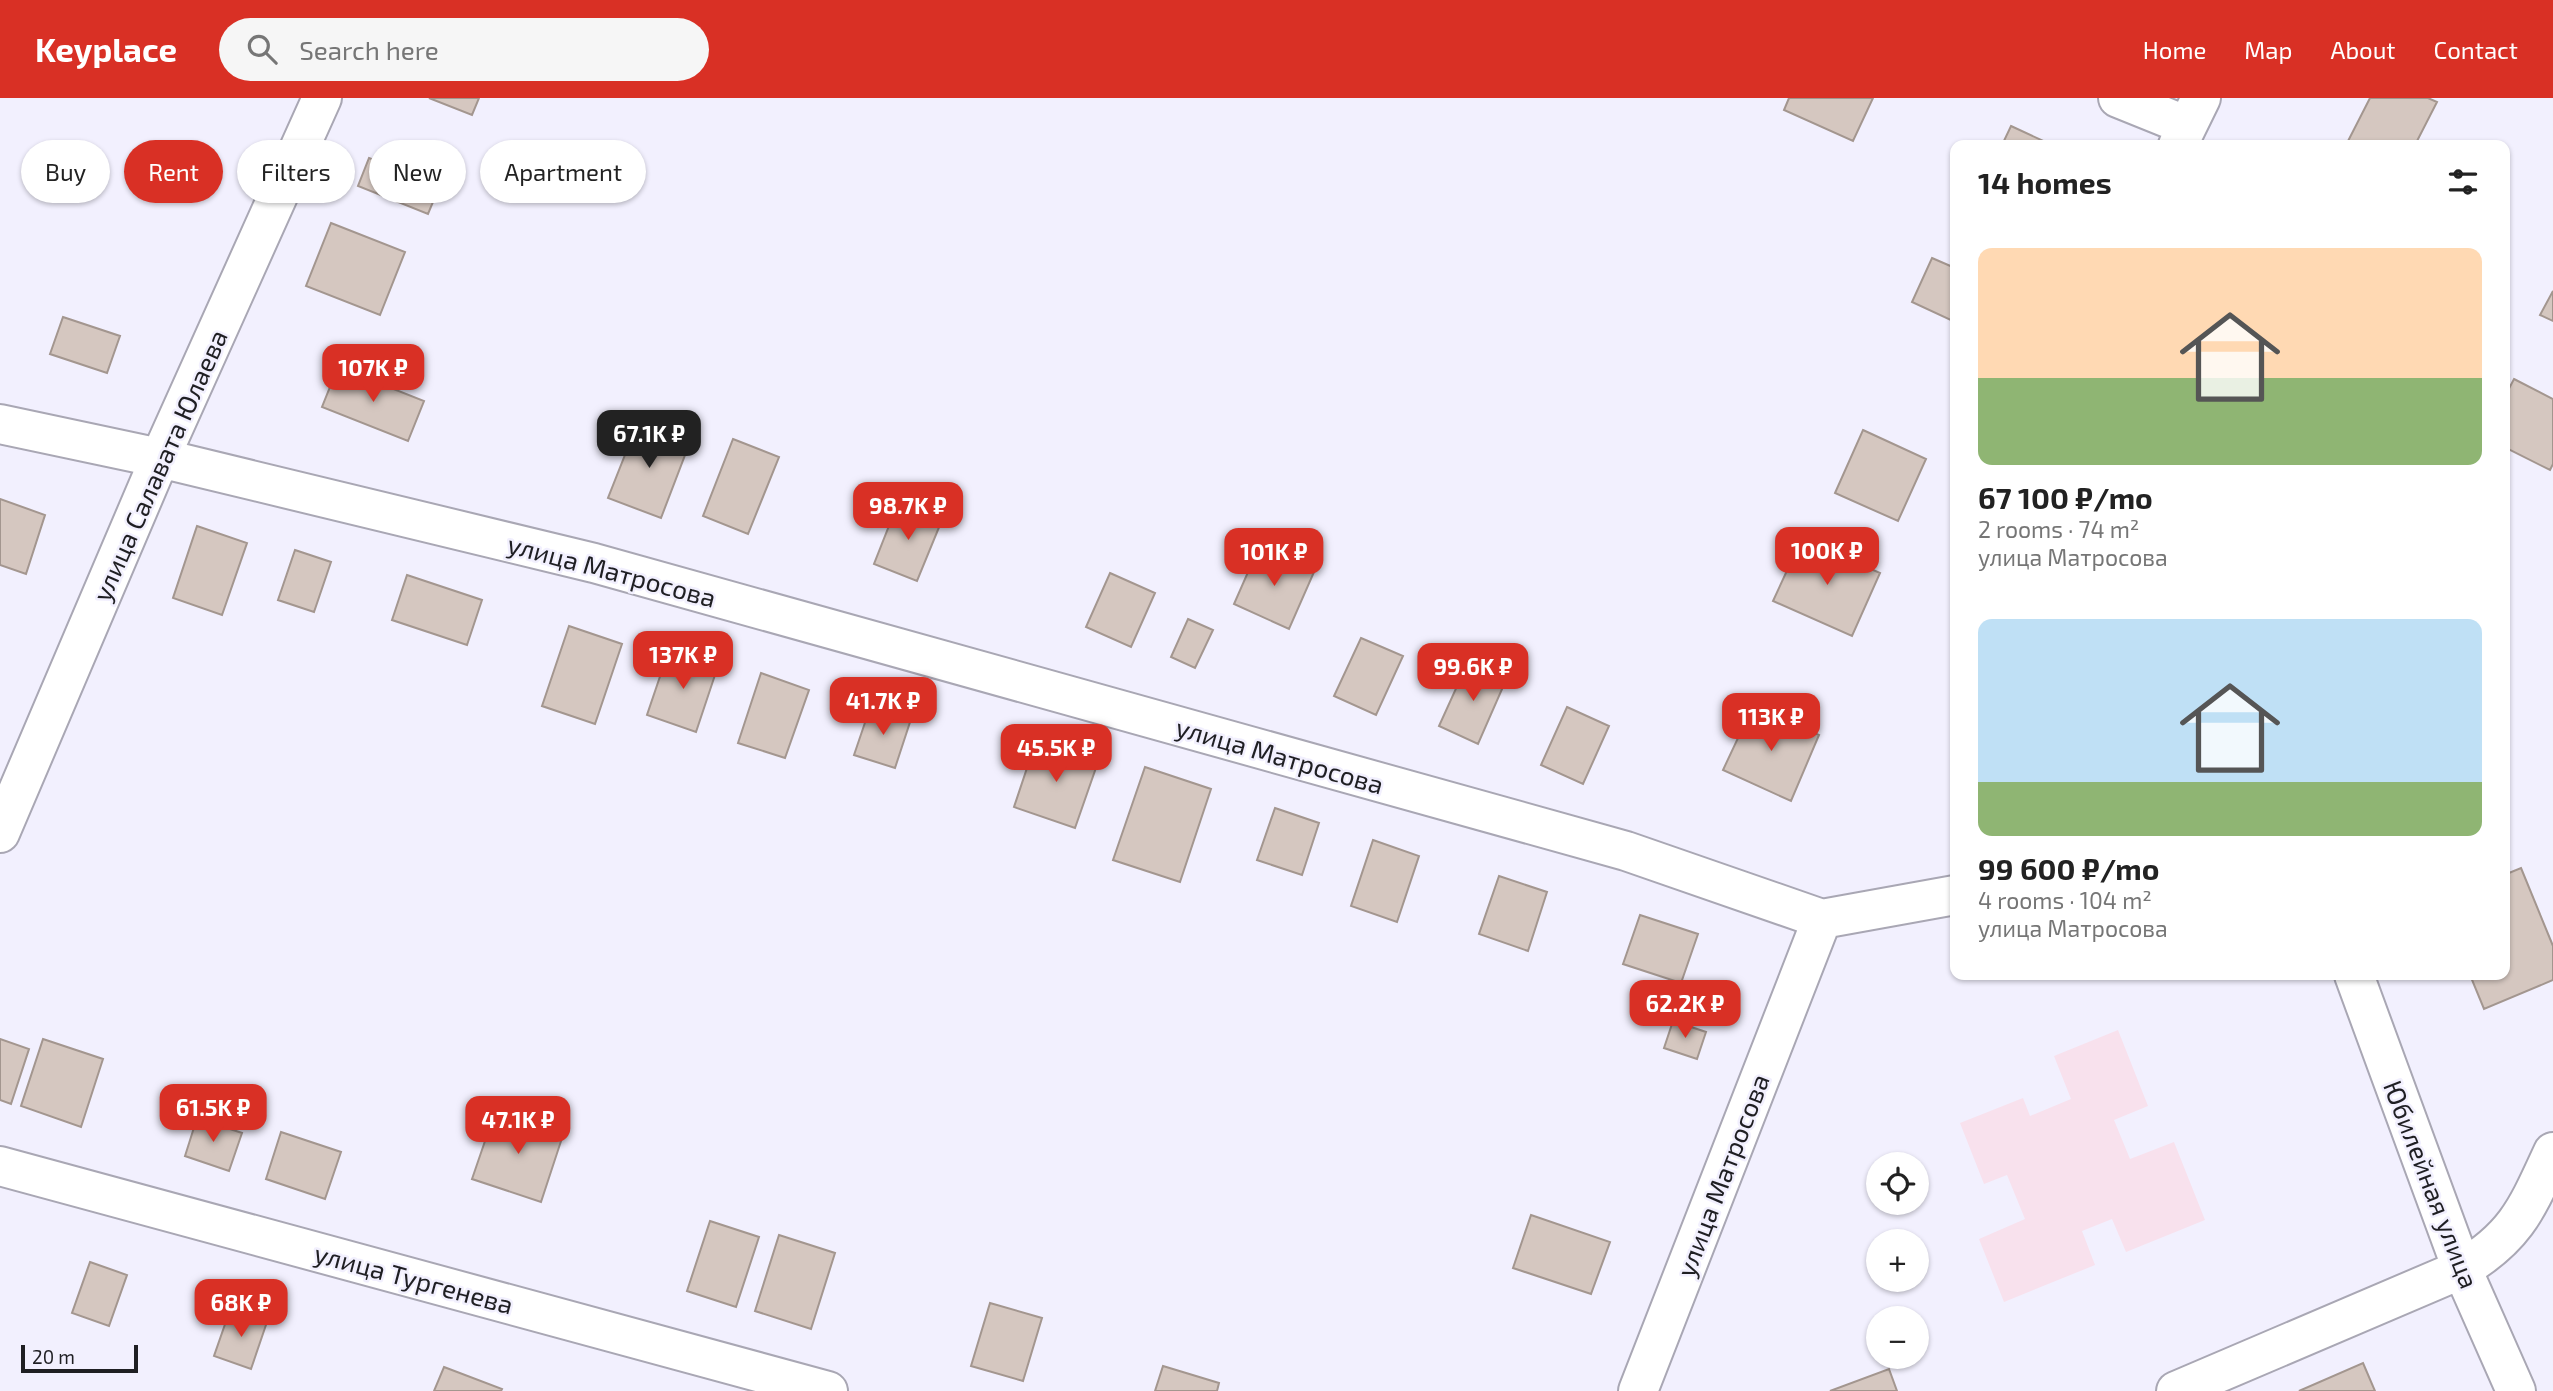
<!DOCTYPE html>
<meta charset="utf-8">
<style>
:root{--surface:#fff;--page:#f6f6f6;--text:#222;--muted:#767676;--accent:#d93025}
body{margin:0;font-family:"Exo 2",sans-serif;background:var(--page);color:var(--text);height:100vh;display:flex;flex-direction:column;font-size:26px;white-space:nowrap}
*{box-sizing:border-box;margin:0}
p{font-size:23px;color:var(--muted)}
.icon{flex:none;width:38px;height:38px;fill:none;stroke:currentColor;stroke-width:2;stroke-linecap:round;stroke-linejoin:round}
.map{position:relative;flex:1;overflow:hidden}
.side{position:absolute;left:1950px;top:42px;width:560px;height:840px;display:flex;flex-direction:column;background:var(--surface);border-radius:14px;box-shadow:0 2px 5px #0004}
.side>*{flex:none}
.hud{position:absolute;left:21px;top:42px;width:665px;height:63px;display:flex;gap:14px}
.buttons{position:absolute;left:1866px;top:1054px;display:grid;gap:14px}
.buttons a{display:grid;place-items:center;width:63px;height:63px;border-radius:50%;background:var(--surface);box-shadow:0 2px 5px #0004;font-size:35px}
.scale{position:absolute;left:21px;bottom:18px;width:117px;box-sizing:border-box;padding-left:7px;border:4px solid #1f1f23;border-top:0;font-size:19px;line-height:24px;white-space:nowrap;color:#1f1f23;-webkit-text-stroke:5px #f2f0fe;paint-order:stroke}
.price{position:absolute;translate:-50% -60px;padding:0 16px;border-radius:14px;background:var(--accent);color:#fff;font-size:23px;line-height:46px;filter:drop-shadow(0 2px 4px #0008)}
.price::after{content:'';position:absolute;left:50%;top:42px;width:21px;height:16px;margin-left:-10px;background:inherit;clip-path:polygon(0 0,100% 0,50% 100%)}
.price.selected{background:#222;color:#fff}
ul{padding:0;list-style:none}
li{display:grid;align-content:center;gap:14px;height:371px;padding:0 28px}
li span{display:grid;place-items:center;height:217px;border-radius:14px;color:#555}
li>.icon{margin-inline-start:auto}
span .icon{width:126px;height:126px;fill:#fffc;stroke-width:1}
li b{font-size:30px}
h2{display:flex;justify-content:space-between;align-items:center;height:84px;padding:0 28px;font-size:30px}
.chip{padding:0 24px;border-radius:32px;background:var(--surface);box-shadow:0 2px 5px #0004;font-size:24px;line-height:63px}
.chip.selected{background:var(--accent);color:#fff}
header{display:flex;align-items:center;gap:42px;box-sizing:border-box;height:98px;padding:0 35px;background:var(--accent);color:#fff}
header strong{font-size:33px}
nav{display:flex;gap:38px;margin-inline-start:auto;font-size:24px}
.search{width:490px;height:63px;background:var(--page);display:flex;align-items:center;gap:18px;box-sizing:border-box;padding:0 24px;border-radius:38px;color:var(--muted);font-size:26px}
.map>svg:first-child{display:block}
</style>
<header>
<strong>Keyplace</strong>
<div class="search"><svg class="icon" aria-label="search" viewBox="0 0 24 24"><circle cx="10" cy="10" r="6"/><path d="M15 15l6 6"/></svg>Search here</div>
<nav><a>Home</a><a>Map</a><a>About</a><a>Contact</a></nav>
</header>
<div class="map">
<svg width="2553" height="1293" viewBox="0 0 2553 1293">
<rect width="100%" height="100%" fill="#f2f0fe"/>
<path fill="#f8e1ed" d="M 2118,932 L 2148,1008 L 2114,1022 L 2130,1061 L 2174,1044 L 2205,1122 L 2126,1154 L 2112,1121 L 2082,1133 L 2095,1167 L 2004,1204 L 1979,1141 L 2025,1121 L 2007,1077 L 1984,1086 L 1960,1025 L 2023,1000 L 2030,1018 L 2071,1001 L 2054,958 Z"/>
<path fill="#d5c7c0" stroke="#a3968f" stroke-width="2" d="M 429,0 L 479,0 L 472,17 Z
M 1789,0 L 1873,0 L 1853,43 L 1784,12 Z
M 2370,0 L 2428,0 L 2437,4 L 2415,47 L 2346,47 Z
M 2011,28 L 2052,47 L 2002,47 Z
M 369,60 L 440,87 L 428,116 L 358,88 Z
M 331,125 L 405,154 L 380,217 L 306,188 Z
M 1932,160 L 1955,170 L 1955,224 L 1912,204 Z
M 2553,193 L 2553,223 L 2540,217 Z
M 63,219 L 120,238 L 107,275 L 50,256 Z
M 338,269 L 424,303 L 408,343 L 322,309 Z
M 2514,281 L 2553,301 L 2553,366 L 2550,372 L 2504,349 L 2504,300 Z
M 638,324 L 690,344 L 661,420 L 608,400 Z
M 1863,332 L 1926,361 L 1898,423 L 1835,395 Z
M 733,341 L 779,359 L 748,436 L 703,418 Z
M 0,401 L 45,417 L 26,476 L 0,467 Z
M 898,405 L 942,422 L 917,483 L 874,466 Z
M 197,428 L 247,445 L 222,517 L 173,500 Z
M 1802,440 L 1880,475 L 1852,538 L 1773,503 Z
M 1259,449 L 1314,474 L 1289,531 L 1234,506 Z
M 295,452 L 331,464 L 314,514 L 278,502 Z
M 1110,475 L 1155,495 L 1131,549 L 1086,529 Z
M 407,477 L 482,502 L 467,547 L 392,522 Z
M 1188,521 L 1213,532 L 1195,570 L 1171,559 Z
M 569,528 L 622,546 L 595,626 L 542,608 Z
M 1361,540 L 1403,558 L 1376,617 L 1334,598 Z
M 669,552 L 718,568 L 696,634 L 647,617 Z
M 1468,564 L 1506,582 L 1478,646 L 1439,628 Z
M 761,575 L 809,592 L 785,660 L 738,645 Z
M 871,607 L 911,621 L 895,670 L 854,657 Z
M 1753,608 L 1819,637 L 1791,703 L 1723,672 Z
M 1567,609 L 1609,628 L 1583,686 L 1541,667 Z
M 1036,643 L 1098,664 L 1075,730 L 1014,709 Z
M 1145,669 L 1211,691 L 1180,784 L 1113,762 Z
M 1275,710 L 1319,725 L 1302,777 L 1257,762 Z
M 1373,742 L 1419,758 L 1397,824 L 1351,808 Z
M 2521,770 L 2553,848 L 2553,882 L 2484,911 L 2470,877 L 2504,877 L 2504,777 Z
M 1499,778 L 1547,794 L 1528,853 L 1479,836 Z
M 1640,817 L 1698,836 L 1681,885 L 1623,866 Z
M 1673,923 L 1706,934 L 1697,961 L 1664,950 Z
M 0,941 L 29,951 L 11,1006 L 0,1002 Z
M 43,941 L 103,961 L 81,1029 L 21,1008 Z
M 496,1011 L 564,1034 L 541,1104 L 472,1081 Z
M 197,1020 L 242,1035 L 229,1073 L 185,1058 Z
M 281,1034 L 341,1054 L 325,1101 L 266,1081 Z
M 1531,1117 L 1610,1144 L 1591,1196 L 1513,1170 Z
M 710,1123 L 759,1139 L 736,1209 L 687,1193 Z
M 779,1137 L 835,1155 L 811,1231 L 755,1213 Z
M 90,1164 L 127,1177 L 109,1228 L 72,1215 Z
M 990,1205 L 1042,1220 L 1023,1283 L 971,1268 Z
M 230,1212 L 267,1224 L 251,1271 L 214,1258 Z
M 2363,1265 L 2375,1293 L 2299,1293 Z
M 1163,1268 L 1219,1285 L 1217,1293 L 1155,1293 Z
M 444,1269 L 502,1291 L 501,1293 L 434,1293 Z
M 1889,1271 L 1897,1293 L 1830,1293 Z"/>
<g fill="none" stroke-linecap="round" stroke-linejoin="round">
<defs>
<path id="minor" d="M 2118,0 L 2185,27
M 2178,47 L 2201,0
M 0,326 L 160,360 L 594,465 L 1626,753 L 1822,821 L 1955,797
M 0,735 L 160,360 L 322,0
M 2354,877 L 2462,1171 L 2516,1293
M 0,1068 L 828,1293
M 1638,1293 L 1822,821
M 2176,1293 L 2462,1171 C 2517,1138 2527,1110 2553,1054"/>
</defs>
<use href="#minor" stroke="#a9a7b4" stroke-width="42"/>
<use href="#minor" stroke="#fff" stroke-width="38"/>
</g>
<g text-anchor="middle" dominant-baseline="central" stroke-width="5" stroke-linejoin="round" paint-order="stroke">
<g font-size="26" fill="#1f1f23" stroke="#f2f0fe">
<text transform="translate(159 367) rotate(-66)">улица Салавата Юлаева</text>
<text transform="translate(612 472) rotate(15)">улица Матросова</text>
<text transform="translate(1280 657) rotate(16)">улица Матросова</text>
<text transform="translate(1722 1077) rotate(-69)">улица Матросова</text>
<text transform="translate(2432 1086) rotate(69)">Юбилейная улица</text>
<text transform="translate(414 1180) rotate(15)">улица Тургенева</text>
</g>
</g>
</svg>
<div class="buttons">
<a><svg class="icon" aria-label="locate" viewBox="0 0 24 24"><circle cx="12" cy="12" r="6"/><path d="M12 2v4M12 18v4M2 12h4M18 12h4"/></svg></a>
<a>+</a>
<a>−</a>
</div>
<div class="scale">20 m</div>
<b class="price" style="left:373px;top:306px">107K ₽</b>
<b class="price selected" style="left:649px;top:372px">67.1K ₽</b>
<b class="price" style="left:908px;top:444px">98.7K ₽</b>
<b class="price" style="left:1827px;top:489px">100K ₽</b>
<b class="price" style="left:1274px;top:490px">101K ₽</b>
<b class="price" style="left:683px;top:593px">137K ₽</b>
<b class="price" style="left:1473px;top:605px">99.6K ₽</b>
<b class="price" style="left:883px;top:639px">41.7K ₽</b>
<b class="price" style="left:1771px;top:655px">113K ₽</b>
<b class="price" style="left:1056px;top:686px">45.5K ₽</b>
<b class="price" style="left:1685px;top:942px">62.2K ₽</b>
<b class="price" style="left:213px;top:1046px">61.5K ₽</b>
<b class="price" style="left:518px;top:1058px">47.1K ₽</b>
<b class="price" style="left:241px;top:1241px">68K ₽</b>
<div class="hud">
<a class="chip">Buy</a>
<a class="chip selected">Rent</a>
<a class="chip">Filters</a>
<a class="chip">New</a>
<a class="chip">Apartment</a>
</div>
<section class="side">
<h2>14 homes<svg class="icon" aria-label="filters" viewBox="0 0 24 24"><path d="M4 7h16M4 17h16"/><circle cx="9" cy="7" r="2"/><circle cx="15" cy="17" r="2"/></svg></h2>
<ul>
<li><span style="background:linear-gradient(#ffd9b3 60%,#8fb573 0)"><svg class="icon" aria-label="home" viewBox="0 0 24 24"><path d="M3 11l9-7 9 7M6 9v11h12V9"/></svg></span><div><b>67 100 ₽/mo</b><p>2 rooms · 74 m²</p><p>улица Матросова</p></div></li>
<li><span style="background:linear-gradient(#bfe0f5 75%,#8fb573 0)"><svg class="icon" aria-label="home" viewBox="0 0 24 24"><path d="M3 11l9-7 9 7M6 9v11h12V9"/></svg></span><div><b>99 600 ₽/mo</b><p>4 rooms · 104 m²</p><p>улица Матросова</p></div></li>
</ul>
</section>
</div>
